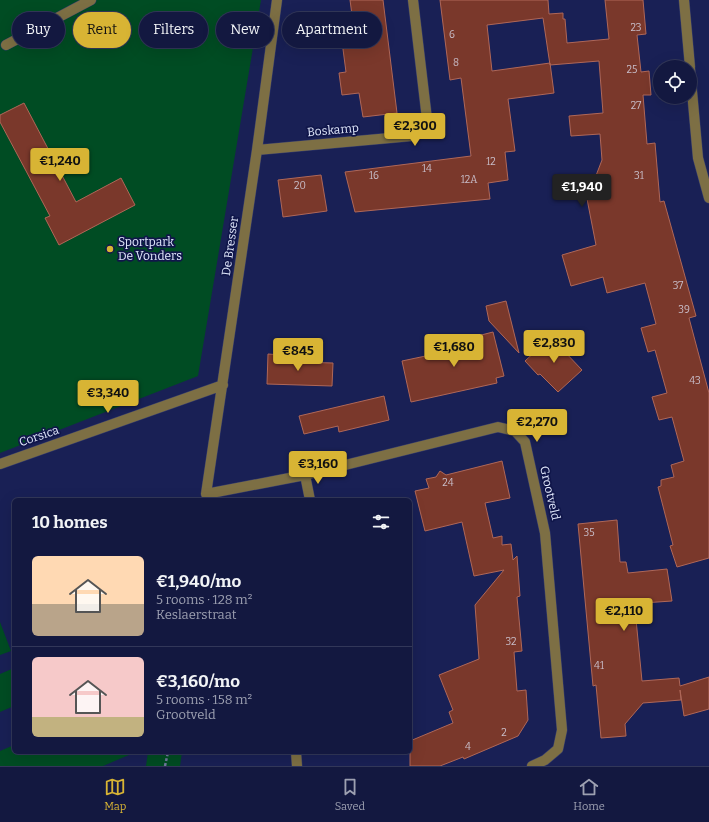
<!DOCTYPE html>
<meta charset="utf-8">
<style>
:root{--surface:#131840;--page:#1c2147;--text:#f1f3f6;--muted:#9da0b1;--line:#323759;--accent:#d8b434}
body{margin:0;font-family:Bitter,serif;background:var(--page);color:var(--text);height:100vh;display:flex;flex-direction:column;font-size:15px;white-space:nowrap}
*{box-sizing:border-box;margin:0}
p{font-size:13px;color:var(--muted)}
.icon{flex:none;width:22px;height:22px;fill:none;stroke:currentColor;stroke-width:2;stroke-linecap:round;stroke-linejoin:round}
.map{position:relative;flex:1;overflow:hidden}
.panel{position:absolute;left:12px;top:498px;width:400px;height:256px;display:flex;flex-direction:column;background:var(--surface);border-radius:6px;box-shadow:0 4px 16px #0002,0 0 0 1px var(--line)}
.panel>*{flex:none}
.guide{position:absolute;left:12px;top:12px;width:400px;height:36px;display:flex;gap:8px}
.controls{position:absolute;left:653px;top:60px;display:grid;gap:8px}
.controls a{display:grid;place-items:center;width:44px;height:44px;border-radius:50%;background:var(--surface);box-shadow:0 4px 16px #0002,0 0 0 1px var(--line);font-size:20px}
.price{position:absolute;translate:-50% -34px;padding:0 9px;border-radius:4px;background:var(--accent);color:#111;font-size:13px;line-height:26px;filter:drop-shadow(0 1px 2px #0008)}
.price::after{content:'';position:absolute;left:50%;top:24px;width:12px;height:9px;margin-left:-6px;background:inherit;clip-path:polygon(0 0,100% 0,50% 100%)}
.price.on{background:#222;color:#fff}
ul{padding:0;list-style:none}
li{display:flex;align-items:center;gap:12px;height:100px;padding:0 20px}
li+li{border-top:1px solid var(--line)}
li span{display:grid;place-items:center;flex:none;width:112px;height:80px;border-radius:6px;color:#555}
li>.icon{margin-inline-start:auto}
span .icon{width:48px;height:48px;fill:#fffc;stroke-width:1}
li b{font-size:17px}
h2{display:flex;justify-content:space-between;align-items:center;height:48px;padding:0 20px;font-size:17px}
.chip{padding:0 14px;border-radius:18px;background:var(--surface);box-shadow:0 4px 16px #0002,0 0 0 1px var(--line);font-size:14px;line-height:36px}
.chip.on{background:var(--accent);color:#111}
.tabs{display:flex;justify-content:space-around;align-items:center;height:56px;border-top:1px solid var(--line);background:var(--surface);font-size:11px;color:var(--muted)}
.tabs a{display:grid;justify-items:center;gap:2px}
.tabs .on{color:var(--accent)}
.map>svg:first-child{display:block}
</style>
<div class="map">
<svg width="709" height="766" viewBox="0 0 709 766">
<rect width="100%" height="100%" fill="#192055"/>
<path fill="#004c23" d="M 0,0 L 261,0 L 198,376 L 0,453 Z
M 0,622 L 11,651 L 0,655 Z
M 14,668 L 14,706 L 0,712 L 0,674 Z
M 14,745 L 14,752 L 136,752 L 103,766 L 0,766 L 0,751 Z
M 148,752 L 182,752 L 180,766 L 146,766 Z"/>
<path fill="#7a382b" stroke="#af6758" d="M 350,0 L 383,0 L 397,113 L 363,117 L 359,93 L 342,95 L 339,73 L 346,72 L 341,34 L 310,38 L 308,20 L 352,15 Z
M 440,0 L 548,0 L 549,14 L 563,13 L 563,19 L 565,19 L 567,43 L 609,39 L 605,0 L 643,0 L 646,34 L 637,35 L 641,72 L 649,71 L 651,95 L 643,95 L 647,144 L 655,143 L 660,202 L 664,201 L 696,316 L 689,318 L 709,393 L 709,558 L 677,567 L 670,546 L 673,545 L 658,487 L 661,486 L 661,480 L 674,477 L 671,465 L 684,461 L 672,417 L 659,420 L 652,397 L 667,393 L 655,350 L 648,352 L 641,328 L 656,324 L 645,283 L 607,293 L 603,277 L 571,286 L 562,255 L 596,245 L 587,199 L 602,160 L 600,134 L 571,136 L 569,116 L 603,113 L 599,61 L 550,65 L 543,18 L 487,25 L 492,71 L 550,63 L 554,93 L 508,99 L 515,151 L 505,152 L 508,180 L 488,183 L 490,199 L 355,212 L 345,172 L 471,156 L 461,78 L 450,80 Z
M 24,103 L 76,202 L 121,178 L 135,205 L 59,245 L 45,218 L 50,216 L 0,122 L 0,115 Z
M 321,175 L 327,211 L 283,217 L 278,180 Z
M 506,301 L 519,353 L 489,321 L 486,306 Z
M 493,332 L 504,376 L 496,378 L 497,383 L 411,402 L 402,361 L 435,354 L 434,347 Z
M 553,335 L 566,349 L 564,351 L 582,370 L 558,392 L 540,374 L 538,375 L 525,361 Z
M 268,354 L 296,356 L 296,362 L 333,363 L 332,386 L 267,384 Z
M 384,396 L 389,420 L 339,432 L 338,426 L 304,434 L 299,416 Z
M 502,461 L 510,498 L 485,503 L 493,538 L 502,536 L 502,545 L 511,544 L 513,560 L 517,556 L 520,596 L 517,597 L 522,651 L 514,652 L 517,691 L 526,690 L 528,720 L 518,736 L 464,759 L 463,757 L 440,766 L 410,766 L 410,741 L 453,723 L 449,712 L 453,710 L 439,675 L 479,659 L 475,605 L 504,570 L 474,576 L 462,522 L 425,531 L 415,491 L 429,488 L 426,479 L 436,477 L 440,471 L 446,475 Z
M 617,520 L 620,562 L 626,562 L 628,573 L 667,569 L 672,601 L 643,603 L 643,608 L 635,609 L 642,681 L 679,678 L 680,686 L 709,677 L 709,709 L 684,716 L 680,690 L 681,700 L 643,703 L 625,724 L 626,736 L 601,738 L 596,685 L 593,686 L 578,524 Z"/>
<g fill="none" stroke-linecap="round" stroke-linejoin="round">
<defs>
<path id="minor" d="M 277,0 L 257,150 L 206,494 L 305,475 L 498,427 L 515,431 L 525,442 L 545,533 L 562,730 L 558,749 L 545,760 L 532,766
M 684,0 L 690,67
M 6,45 L 91,0
M 690,69 L 698,158 L 709,198
M 257,150 L 412,136 L 427,119 L 413,0
M 0,464 L 223,385
M 305,475 L 310,500
M 296,752 L 297,766"/>
</defs>
<use href="#minor" stroke="#353c6d" stroke-width="11"/>
<path stroke="#70779e" stroke-width="2.5" stroke-dasharray="3 2" stroke-linecap="butt" d="M 165,766 L 168,752"/>
<use href="#minor" stroke="#7d6f44" stroke-width="10"/>
</g>
<circle fill="#d8b434" stroke="#10164a" stroke-width="1.5" cx="110" cy="249" r="4"/>
<g text-anchor="middle" dominant-baseline="central" stroke-width="3.5" stroke-linejoin="round" paint-order="stroke">
<g font-size="10" fill="#c8bdc8">
<text x="636" y="28">23</text>
<text x="452" y="35">6</text>
<text x="456" y="63">8</text>
<text x="632" y="70">25</text>
<text x="636" y="106">27</text>
<text x="491" y="162">12</text>
<text x="427" y="169">14</text>
<text x="374" y="176">16</text>
<text x="639" y="176">31</text>
<text x="469" y="180">12A</text>
<text x="300" y="186">20</text>
<text x="678" y="286">37</text>
<text x="684" y="310">39</text>
<text x="695" y="381">43</text>
<text x="448" y="483">24</text>
<text x="589" y="533">35</text>
<text x="511" y="642">32</text>
<text x="599" y="666">41</text>
<text x="504" y="733">2</text>
<text x="468" y="747">4</text>
</g>
<g font-size="12" fill="#e2e9fd" stroke="#10164a">
<text transform="translate(333 130) rotate(-5)">Boskamp</text>
<text transform="translate(230 246) rotate(-82)">De Bresser</text>
<text transform="translate(39 436) rotate(-19)">Corsica</text>
<text transform="translate(550 493) rotate(77)">Grootveld</text>
</g>
<g font-size="12" fill="#e2e9fd" stroke="#10164a" text-anchor="start">
<text x="118" y="242">Sportpark<tspan x="118" dy="14">De Vonders</tspan></text>
</g>
</g>
</svg>
<div class="controls">
<a><svg class="icon" aria-label="locate" viewBox="0 0 24 24"><circle cx="12" cy="12" r="6"/><path d="M12 2v4M12 18v4M2 12h4M18 12h4"/></svg></a>
</div>
<b class="price" style="left:415px;top:147px">€2,300</b>
<b class="price" style="left:60px;top:182px">€1,240</b>
<b class="price on" style="left:582px;top:208px">€1,940</b>
<b class="price" style="left:554px;top:364px">€2,830</b>
<b class="price" style="left:454px;top:368px">€1,680</b>
<b class="price" style="left:298px;top:372px">€845</b>
<b class="price" style="left:108px;top:414px">€3,340</b>
<b class="price" style="left:537px;top:443px">€2,270</b>
<b class="price" style="left:318px;top:485px">€3,160</b>
<b class="price" style="left:624px;top:632px">€2,110</b>
<div class="guide">
<a class="chip">Buy</a>
<a class="chip on">Rent</a>
<a class="chip">Filters</a>
<a class="chip">New</a>
<a class="chip">Apartment</a>
</div>
<section class="panel">
<h2>10 homes<svg class="icon" aria-label="filters" viewBox="0 0 24 24"><path d="M4 7h16M4 17h16"/><circle cx="9" cy="7" r="2"/><circle cx="15" cy="17" r="2"/></svg></h2>
<ul>
<li><span style="background:linear-gradient(#ffd9b3 60%,#b9a48a 0)"><svg class="icon" aria-label="home" viewBox="0 0 24 24"><path d="M3 11l9-7 9 7M6 9v11h12V9"/></svg></span><div><b>€1,940/mo</b><p>5 rooms · 128 m²</p><p>Keslaerstraat</p></div></li>
<li><span style="background:linear-gradient(#f6c9c9 75%,#c2b280 0)"><svg class="icon" aria-label="home" viewBox="0 0 24 24"><path d="M3 11l9-7 9 7M6 9v11h12V9"/></svg></span><div><b>€3,160/mo</b><p>5 rooms · 158 m²</p><p>Grootveld</p></div></li>
</ul>
</section>
</div>
<nav class="tabs">
<a class="on"><svg class="icon" aria-label="map" viewBox="0 0 24 24"><path d="M3 6l6-2 6 2 6-2v14l-6 2-6-2-6 2zM9 4v14M15 6v14"/></svg>Map</a>
<a><svg class="icon" aria-label="saved" viewBox="0 0 24 24"><path d="M7 4h10v16l-5-4-5 4z"/></svg>Saved</a>
<a><svg class="icon" aria-label="home" viewBox="0 0 24 24"><path d="M3 11l9-7 9 7M6 9v11h12V9"/></svg>Home</a>
</nav>
